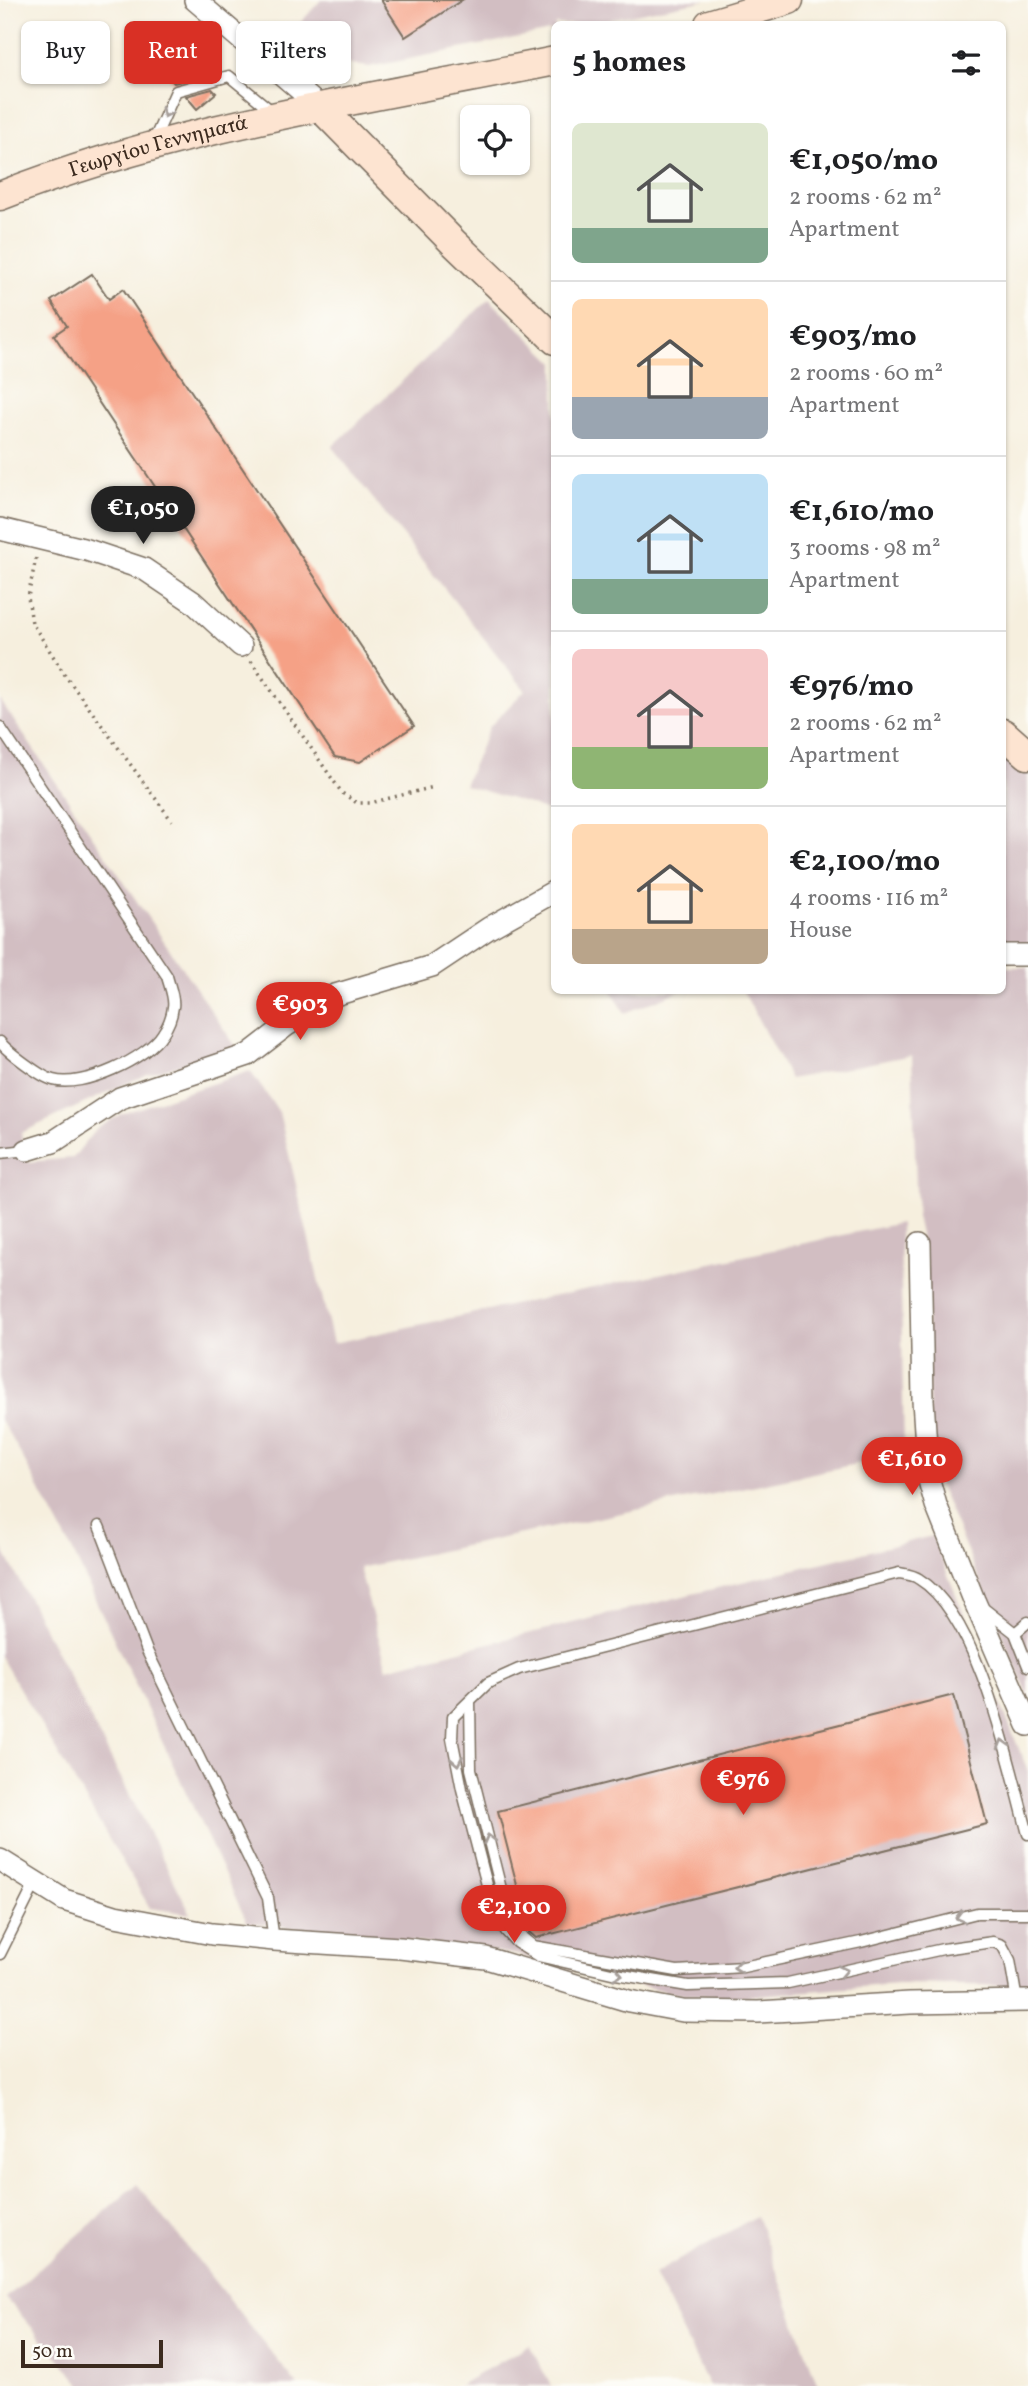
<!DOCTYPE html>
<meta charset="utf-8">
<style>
:root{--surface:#fff;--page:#f6f6f6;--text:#202124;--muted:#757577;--line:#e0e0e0;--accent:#d93025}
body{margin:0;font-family:Vollkorn,serif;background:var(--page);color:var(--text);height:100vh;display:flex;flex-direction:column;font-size:26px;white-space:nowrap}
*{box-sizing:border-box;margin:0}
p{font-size:23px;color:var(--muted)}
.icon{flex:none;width:38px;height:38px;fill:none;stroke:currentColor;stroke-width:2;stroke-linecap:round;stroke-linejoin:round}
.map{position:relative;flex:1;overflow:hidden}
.sheet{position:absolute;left:551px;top:21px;width:455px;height:973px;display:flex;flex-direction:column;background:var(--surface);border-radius:10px;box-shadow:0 2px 5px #0004}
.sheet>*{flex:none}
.hud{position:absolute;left:21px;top:21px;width:425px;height:63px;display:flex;gap:14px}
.buttons{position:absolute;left:460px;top:105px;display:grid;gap:14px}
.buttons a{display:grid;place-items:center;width:70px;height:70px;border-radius:10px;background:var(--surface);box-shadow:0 2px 5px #0004;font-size:35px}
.scale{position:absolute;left:21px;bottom:18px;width:142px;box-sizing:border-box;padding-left:7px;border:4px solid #3b2a1e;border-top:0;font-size:19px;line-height:24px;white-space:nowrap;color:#3b2a1e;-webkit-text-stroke:5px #fdfcf7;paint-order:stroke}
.price{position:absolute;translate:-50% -60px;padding:0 16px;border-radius:24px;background:var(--accent);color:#fff;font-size:23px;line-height:46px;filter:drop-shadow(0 2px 4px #0008)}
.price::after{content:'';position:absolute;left:50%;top:42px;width:21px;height:16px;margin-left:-10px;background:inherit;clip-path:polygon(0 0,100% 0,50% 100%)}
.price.selected{background:#222;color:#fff}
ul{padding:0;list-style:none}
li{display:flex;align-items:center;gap:21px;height:175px;padding:0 21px}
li+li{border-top:2px solid var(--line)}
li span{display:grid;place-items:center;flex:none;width:196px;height:140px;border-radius:10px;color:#555}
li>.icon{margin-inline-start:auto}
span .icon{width:84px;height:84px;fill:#fffc;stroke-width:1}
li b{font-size:30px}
h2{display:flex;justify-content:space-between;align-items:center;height:84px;padding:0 21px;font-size:30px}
.pill{padding:0 24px;border-radius:10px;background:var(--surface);box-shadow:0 2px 5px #0004;font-size:24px;line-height:63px}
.pill.selected{background:var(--accent);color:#fff}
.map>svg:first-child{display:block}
</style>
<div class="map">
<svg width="1028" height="2386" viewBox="0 0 1028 2386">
<rect width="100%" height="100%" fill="#fdfcf7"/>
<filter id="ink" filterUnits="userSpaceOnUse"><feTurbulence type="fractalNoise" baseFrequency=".0143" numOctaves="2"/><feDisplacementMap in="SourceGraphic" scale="14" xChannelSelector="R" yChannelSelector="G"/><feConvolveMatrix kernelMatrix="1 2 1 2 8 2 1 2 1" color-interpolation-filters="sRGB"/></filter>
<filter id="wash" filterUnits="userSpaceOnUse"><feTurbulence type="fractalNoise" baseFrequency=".00686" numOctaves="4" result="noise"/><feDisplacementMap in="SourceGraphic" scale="28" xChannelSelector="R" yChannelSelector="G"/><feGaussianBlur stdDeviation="1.57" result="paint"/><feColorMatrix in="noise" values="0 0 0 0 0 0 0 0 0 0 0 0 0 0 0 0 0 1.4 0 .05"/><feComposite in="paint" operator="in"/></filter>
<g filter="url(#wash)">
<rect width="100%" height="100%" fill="#f6efde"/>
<path fill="#d2bec2" d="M 321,0 L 706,0 L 584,24 L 555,24 L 555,30 L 369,67 L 273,53 Z
M 489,299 L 555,363 L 555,814 L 526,803 L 464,785 L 490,726 L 525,690 L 332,447 Z
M 0,700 L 236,1047 L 145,1075 L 21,1133 L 27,1162 L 73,1158 L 95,1130 L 121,1114 L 250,1071 L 279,1112 L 333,1343 L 900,1223 L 904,1454 L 359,1568 L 387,1668 L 932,1536 L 1028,1771 L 1028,1986 L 898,1984 L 735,1997 L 676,1994 L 513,1954 L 247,1922 L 72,1550 L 13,1440 L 0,1420 Z
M 1003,754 L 1028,774 L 1028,962 L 1003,962 Z
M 1003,967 L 1028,967 L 1028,1695 L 931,1466 L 925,1257 L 917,1221 L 912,1055 L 790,1079 L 743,991 L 1003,990 Z
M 612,991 L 680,991 L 625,1013 Z
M 0,1543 L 191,1914 L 150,1908 L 0,1656 Z
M 137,2184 L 298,2386 L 83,2386 L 6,2298 Z
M 757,2216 L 818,2386 L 709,2386 L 654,2274 Z
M 529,2344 L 551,2386 L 458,2386 L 529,2345 Z"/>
<g id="blocks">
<path fill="#f5a186" d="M 381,0 L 462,0 L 405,37 Z
M 182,54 L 201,76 L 174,83 L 163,71 Z
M 212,89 L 216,93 L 197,109 L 186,96 Z
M 92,274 L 109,299 L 123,289 L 414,726 L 360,762 L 335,757 L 54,335 L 67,326 L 51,301 Z
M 954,1695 L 987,1824 L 536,1938 L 529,1932 L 498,1811 Z"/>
</g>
</g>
<g filter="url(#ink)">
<use href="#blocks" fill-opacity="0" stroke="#7c6f61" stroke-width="2"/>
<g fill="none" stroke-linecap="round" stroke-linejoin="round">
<defs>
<path id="lane" d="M 154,140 L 176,91 L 229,76 L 273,112
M 0,727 L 167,976 C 169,985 175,998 173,1007 C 172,1015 168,1026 163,1033 C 148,1058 82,1089 53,1080 C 41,1077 7,1051 0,1042
M 0,1153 L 27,1150
M 99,1526 L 147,1651 L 268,1898 L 274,1940
M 982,1607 L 1015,1633 L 1028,1666
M 1015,1633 L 1028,1622
M 470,1701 L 471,1769 L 501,1889 L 511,1917 L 522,1937 L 533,1946 L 677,1971 L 743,1967 L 861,1942 L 977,1913 L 1028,1913
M 0,1954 L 35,1884
M 1017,2001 L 1010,1960 L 1002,1945 L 993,1942 L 943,1949 L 788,1983 L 688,1986 L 616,1974 L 538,1956 L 517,1943 L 506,1931 L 493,1908 L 462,1789 L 452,1738 L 453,1717 L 488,1683 L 519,1669 L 899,1573 C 905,1574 914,1575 919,1579 C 979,1615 1010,1768 1028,1834"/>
<path id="street" d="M 195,0 L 320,107
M 0,529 L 87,550 L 144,569 L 193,602 L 241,646
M 1003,955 L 1028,955
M 27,1150 L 53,1142 L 120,1098 L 248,1055 L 287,1025 L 335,995 L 432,966 L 489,928 L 555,891
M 920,1243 L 923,1400 L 928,1477 L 936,1505 L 974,1600 L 1028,1725
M 0,1860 L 64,1900 L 115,1916 L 212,1934 L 274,1940 L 400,1948 L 486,1958 L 629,2001 L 683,2011 L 758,2012 L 910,2003 L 1028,2001"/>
<g id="secondary">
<path d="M 709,24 L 789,0"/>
<path d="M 320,107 L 453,242 L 555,340"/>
<path id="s1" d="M 0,196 C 178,126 368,99 555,61"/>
<path d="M 1003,733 L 1028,755"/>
</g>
</defs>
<use href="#lane" stroke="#7c6f61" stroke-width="13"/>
<use href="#street" stroke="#7c6f61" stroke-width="24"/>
<use href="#secondary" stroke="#7c6f61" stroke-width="31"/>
<path stroke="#7c6f61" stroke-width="3.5" stroke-dasharray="2 5" stroke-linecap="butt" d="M 36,558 L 28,597 L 32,623 L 67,678 L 172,821
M 251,661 L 342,793 L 357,803 L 370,803 L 434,787"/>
<use href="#lane" stroke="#fff" stroke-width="10"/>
<use href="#street" stroke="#fff" stroke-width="21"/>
<use href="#secondary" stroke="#fde4d1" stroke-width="28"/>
</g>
<defs><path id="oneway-chevron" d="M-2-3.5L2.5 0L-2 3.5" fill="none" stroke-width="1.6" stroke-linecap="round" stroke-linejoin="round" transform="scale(1.75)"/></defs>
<g stroke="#a79f9a">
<use href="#oneway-chevron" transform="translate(166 113) rotate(115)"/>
<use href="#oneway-chevron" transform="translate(1003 1744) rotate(-106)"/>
<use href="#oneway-chevron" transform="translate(457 1761) rotate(79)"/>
<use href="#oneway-chevron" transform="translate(489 1839) rotate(-104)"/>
<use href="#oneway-chevron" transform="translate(960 1917) rotate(166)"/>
<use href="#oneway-chevron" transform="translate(738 1967) rotate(174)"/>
<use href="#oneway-chevron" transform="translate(843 1971) rotate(-12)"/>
<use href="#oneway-chevron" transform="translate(618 1974) rotate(11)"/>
</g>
</g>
<g text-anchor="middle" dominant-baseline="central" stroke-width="5" stroke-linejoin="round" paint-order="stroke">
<g font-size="21" fill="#3b2a1e" stroke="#fdfcf7">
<text stroke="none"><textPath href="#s1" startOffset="166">Γεωργίου Γεννηματά</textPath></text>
</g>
</g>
</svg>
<div class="buttons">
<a><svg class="icon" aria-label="locate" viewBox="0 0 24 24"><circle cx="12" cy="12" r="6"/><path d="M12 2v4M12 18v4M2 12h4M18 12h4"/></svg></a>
</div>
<div class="scale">50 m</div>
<b class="price selected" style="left:143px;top:546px">€1,050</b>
<b class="price" style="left:300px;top:1042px">€903</b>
<b class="price" style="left:912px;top:1497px">€1,610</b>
<b class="price" style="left:743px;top:1817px">€976</b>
<b class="price" style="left:514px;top:1945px">€2,100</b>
<div class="hud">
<a class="pill">Buy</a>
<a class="pill selected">Rent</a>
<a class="pill">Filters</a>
</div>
<section class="sheet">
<h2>5 homes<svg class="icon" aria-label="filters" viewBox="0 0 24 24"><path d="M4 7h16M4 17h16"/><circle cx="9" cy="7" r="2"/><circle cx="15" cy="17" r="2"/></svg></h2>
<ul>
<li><span style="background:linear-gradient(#dfe7d0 75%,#7fa58c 0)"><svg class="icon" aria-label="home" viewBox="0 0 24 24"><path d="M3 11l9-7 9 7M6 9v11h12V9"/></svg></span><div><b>€1,050/mo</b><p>2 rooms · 62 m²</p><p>Apartment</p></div></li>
<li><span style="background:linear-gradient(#ffd9b3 70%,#9aa5b1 0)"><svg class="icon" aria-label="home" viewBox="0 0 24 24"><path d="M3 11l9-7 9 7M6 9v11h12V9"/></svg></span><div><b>€903/mo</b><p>2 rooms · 60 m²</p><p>Apartment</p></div></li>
<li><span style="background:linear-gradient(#bfe0f5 75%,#7fa58c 0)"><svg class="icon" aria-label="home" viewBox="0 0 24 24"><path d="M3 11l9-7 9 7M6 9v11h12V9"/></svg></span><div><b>€1,610/mo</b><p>3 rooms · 98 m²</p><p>Apartment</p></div></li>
<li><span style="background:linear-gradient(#f6c9c9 70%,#8fb573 0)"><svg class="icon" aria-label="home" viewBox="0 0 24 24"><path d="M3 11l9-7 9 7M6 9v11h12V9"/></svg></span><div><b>€976/mo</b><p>2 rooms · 62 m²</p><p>Apartment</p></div></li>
<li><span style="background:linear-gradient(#ffd9b3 75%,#b9a48a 0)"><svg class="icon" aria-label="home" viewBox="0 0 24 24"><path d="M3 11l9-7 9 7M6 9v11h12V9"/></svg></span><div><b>€2,100/mo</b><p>4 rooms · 116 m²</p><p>House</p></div></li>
</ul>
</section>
</div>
